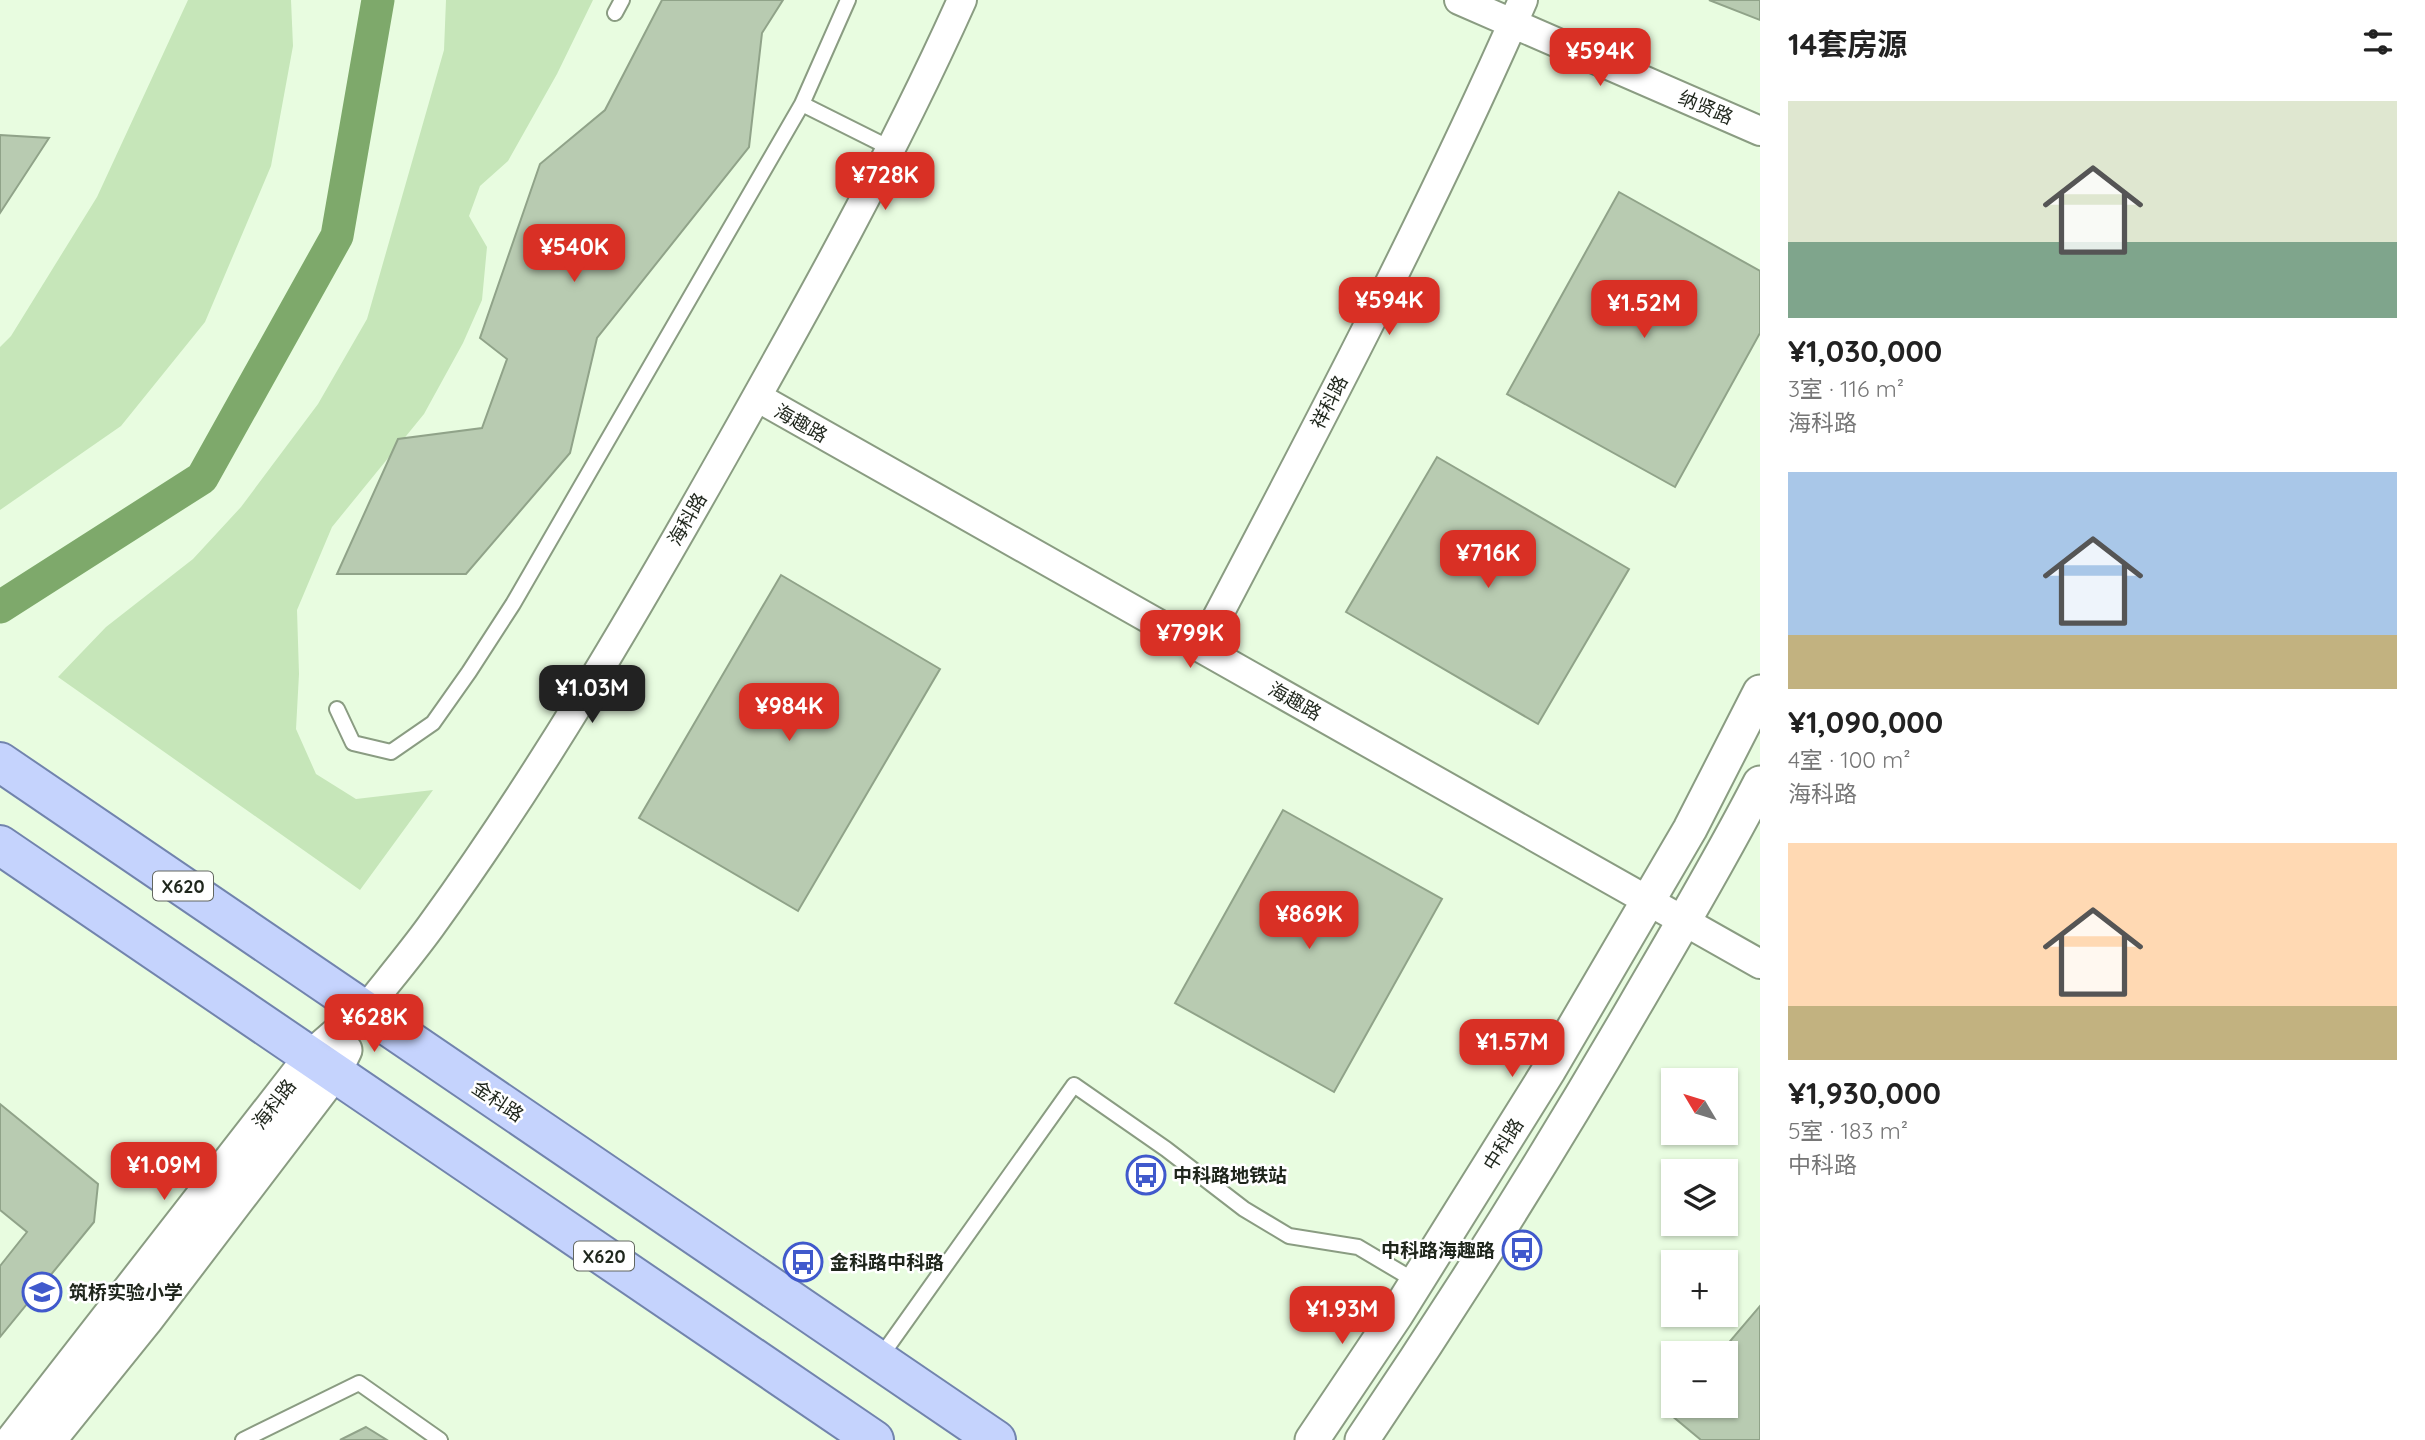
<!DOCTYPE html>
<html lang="zh">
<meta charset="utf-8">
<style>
:root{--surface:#fff;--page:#f2f2f2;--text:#222;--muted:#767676;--accent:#d93025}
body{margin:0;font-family:Quicksand,"Noto Sans SC",sans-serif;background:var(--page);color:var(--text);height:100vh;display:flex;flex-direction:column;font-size:26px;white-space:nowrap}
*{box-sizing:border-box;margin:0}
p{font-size:23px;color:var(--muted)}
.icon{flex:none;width:38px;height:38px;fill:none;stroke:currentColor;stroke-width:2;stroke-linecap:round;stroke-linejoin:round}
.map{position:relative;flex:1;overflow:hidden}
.side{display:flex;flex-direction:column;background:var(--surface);width:665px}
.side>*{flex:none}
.needle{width:46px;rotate:308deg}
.tools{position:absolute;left:1661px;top:1068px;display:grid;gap:14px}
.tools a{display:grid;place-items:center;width:77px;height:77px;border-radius:0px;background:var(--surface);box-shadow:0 2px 5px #0004;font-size:35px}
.price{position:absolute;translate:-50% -60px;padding:0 16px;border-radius:14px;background:var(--accent);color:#fff;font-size:23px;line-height:46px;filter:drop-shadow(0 2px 4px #0008)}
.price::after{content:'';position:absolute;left:50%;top:42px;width:21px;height:16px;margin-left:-10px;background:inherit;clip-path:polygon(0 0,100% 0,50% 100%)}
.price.selected{background:#222;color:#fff}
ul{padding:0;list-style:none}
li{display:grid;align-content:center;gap:14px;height:371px;padding:0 28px}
li span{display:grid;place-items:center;height:217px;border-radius:0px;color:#555}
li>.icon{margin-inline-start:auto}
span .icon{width:126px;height:126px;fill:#fffc;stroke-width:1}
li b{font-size:30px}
h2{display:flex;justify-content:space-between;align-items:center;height:84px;padding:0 28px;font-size:30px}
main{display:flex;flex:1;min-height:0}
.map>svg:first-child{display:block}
</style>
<main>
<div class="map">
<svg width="1760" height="1440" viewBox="0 0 1760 1440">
<rect width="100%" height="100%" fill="#e8fce0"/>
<path fill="#c6e6b9" d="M 188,0 L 291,0 L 293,46 L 271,166 L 205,322 L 121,426 L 0,510 L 0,347 L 11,336 L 97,197 Z
M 446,0 L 593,0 L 557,74 L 508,161 L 480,186 L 469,216 L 487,247 L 482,300 L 463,343 L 424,414 L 332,527 L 297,610 L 299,674 L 296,729 L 316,774 L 356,799 L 433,790 L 360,890 L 58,677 L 106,627 L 193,559 L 241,507 L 318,404 L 367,319 L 444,50 Z"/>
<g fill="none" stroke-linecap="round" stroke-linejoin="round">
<path stroke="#7ea96b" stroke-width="33" d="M 0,607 L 202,478 L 337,236 L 378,0"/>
</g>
<path fill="#b8cbb1" stroke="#90a389" stroke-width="2" d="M 662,0 L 783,0 L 762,33 L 749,147 L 597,338 L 570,453 L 466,574 L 337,574 L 398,439 L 482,428 L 507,359 L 480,338 L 540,164 L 605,110 Z
M 1709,0 L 1760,0 L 1760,20 Z
M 0,135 L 49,138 L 0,213 Z
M 1619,192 L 1760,271 L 1760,333 L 1675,487 L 1507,394 Z
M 1437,457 L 1629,569 L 1538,724 L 1346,612 Z
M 781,575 L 940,669 L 798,911 L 639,818 Z
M 1283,810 L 1442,899 L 1334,1092 L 1175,1003 Z
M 0,1104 L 98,1184 L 94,1222 L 0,1337 L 0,1266 L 27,1232 L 0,1210 Z
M 1760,1306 L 1760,1440 L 1701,1440 L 1671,1415 L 1679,1405 L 1726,1405 L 1726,1353 L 1720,1353 Z
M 366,1427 L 387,1440 L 340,1440 Z"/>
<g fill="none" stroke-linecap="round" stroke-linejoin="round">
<defs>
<path id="service" d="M 848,0 L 802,104 L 890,148
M 615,13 L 622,0
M 337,709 L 353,743 L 391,752 L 433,723 L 469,672 L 513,604 L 802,104
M 879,1359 L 1074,1085 L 1166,1149 L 1244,1209 L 1289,1236 L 1358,1247 L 1417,1282
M 243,1440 L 359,1383 L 440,1440"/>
<path id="minor" d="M 1459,0 L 1760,131
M 757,397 L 1760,964
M 1201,648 C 1313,435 1426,221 1523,0
M 365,1010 C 387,982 410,955 431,926 C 539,777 633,616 724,455 C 808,306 892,156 962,0"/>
<path id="tertiary" d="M 13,1440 L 311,1057 L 365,1010
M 49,1440 L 145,1321 L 334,1073 L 345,1050
M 1312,1440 L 1396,1315 L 1549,1070 L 1690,829 L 1760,692
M 1362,1440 C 1458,1298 1549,1153 1635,1005 C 1678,931 1721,859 1760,783"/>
<path id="primary" d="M 0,762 L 996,1440
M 0,845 L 874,1440"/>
</defs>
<use href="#service" stroke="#8a9c82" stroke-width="18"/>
<use href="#minor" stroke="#8a9c82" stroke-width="32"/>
<use href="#tertiary" stroke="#8a9c82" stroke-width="37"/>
<use href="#primary" stroke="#7284ad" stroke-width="42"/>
<use href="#service" stroke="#fff" stroke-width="14"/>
<use href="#minor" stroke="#fff" stroke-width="28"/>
<use href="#tertiary" stroke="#fff" stroke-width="33"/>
<use href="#primary" stroke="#c5d3fd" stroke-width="38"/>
</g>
<defs>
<symbol id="bus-ring" viewBox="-11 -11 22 22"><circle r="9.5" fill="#fff" stroke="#4059cc" stroke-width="1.5"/><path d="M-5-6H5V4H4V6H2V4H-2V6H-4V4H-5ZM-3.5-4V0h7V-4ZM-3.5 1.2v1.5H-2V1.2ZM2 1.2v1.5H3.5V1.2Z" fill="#4059cc"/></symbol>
<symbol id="school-ring" viewBox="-11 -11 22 22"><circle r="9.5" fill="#fff" stroke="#4059cc" stroke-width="1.5"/><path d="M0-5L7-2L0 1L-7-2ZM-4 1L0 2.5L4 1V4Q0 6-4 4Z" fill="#4059cc"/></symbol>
</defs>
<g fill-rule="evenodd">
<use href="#bus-ring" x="1124" y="1153" width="44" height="44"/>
<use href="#bus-ring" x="1500" y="1228" width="44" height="44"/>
<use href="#bus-ring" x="781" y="1240" width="44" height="44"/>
<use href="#school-ring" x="20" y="1270" width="44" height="44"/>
</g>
<g text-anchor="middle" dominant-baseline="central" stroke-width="5" stroke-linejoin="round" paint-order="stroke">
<g fill="#fff" stroke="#626760" stroke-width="2">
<rect x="153" y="871.5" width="60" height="29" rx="5"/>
<rect x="574" y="1241.5" width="60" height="29" rx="5"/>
</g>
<g font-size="18" font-weight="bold" fill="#1f261c">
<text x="183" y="886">X620</text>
<text x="604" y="1256">X620</text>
</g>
<g font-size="19" fill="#1f261c" stroke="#fff">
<text transform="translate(1706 107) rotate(23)">纳贤路</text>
<text transform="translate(1329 402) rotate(-63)">祥科路</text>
<text transform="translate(801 423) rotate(29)">海趣路</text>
<text transform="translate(687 519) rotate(-60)">海科路</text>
<text transform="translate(1295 701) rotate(29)">海趣路</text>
<text transform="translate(498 1101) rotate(34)">金科路</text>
<text transform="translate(274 1104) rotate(-52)">海科路</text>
<text transform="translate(1503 1144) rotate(-58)">中科路</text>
</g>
<g font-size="19" font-weight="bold" fill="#1f261c" stroke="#fff" text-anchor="start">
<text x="1173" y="1175">中科路地铁站</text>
<text x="1495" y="1250" text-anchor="end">中科路海趣路</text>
<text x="830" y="1262">金科路中科路</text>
<text x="69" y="1292">筑桥实验小学</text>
</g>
</g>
</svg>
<div class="tools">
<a><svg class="needle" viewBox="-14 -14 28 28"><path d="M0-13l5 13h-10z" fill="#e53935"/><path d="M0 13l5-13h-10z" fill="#767676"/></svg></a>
<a><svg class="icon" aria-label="layers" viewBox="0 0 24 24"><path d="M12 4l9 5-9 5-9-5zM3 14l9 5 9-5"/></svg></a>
<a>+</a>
<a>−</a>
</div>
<b class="price" style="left:1600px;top:88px">¥594K</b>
<b class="price" style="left:885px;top:212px">¥728K</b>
<b class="price" style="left:574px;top:284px">¥540K</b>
<b class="price" style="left:1389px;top:337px">¥594K</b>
<b class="price" style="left:1644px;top:340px">¥1.52M</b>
<b class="price" style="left:1488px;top:590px">¥716K</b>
<b class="price" style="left:1190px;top:670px">¥799K</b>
<b class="price selected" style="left:592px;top:725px">¥1.03M</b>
<b class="price" style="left:789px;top:743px">¥984K</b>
<b class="price" style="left:1309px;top:951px">¥869K</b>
<b class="price" style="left:374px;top:1054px">¥628K</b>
<b class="price" style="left:1512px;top:1079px">¥1.57M</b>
<b class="price" style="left:164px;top:1202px">¥1.09M</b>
<b class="price" style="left:1342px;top:1346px">¥1.93M</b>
</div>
<section class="side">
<h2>14套房源<svg class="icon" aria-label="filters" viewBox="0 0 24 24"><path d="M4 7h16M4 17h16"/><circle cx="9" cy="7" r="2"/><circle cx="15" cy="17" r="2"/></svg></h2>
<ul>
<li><span style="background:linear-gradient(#dfe7d0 65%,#7fa58c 0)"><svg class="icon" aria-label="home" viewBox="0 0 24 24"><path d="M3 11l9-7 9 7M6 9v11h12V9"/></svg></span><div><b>¥1,030,000</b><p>3室 · 116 m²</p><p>海科路</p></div></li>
<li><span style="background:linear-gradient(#a9c7e8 75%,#c2b280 0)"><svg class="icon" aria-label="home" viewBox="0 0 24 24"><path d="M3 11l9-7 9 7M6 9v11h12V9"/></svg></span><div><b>¥1,090,000</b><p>4室 · 100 m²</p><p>海科路</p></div></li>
<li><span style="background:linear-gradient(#ffd9b3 75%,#c2b280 0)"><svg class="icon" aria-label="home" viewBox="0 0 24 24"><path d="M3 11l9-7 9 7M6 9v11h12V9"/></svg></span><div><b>¥1,930,000</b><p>5室 · 183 m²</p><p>中科路</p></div></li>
</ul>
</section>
</main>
